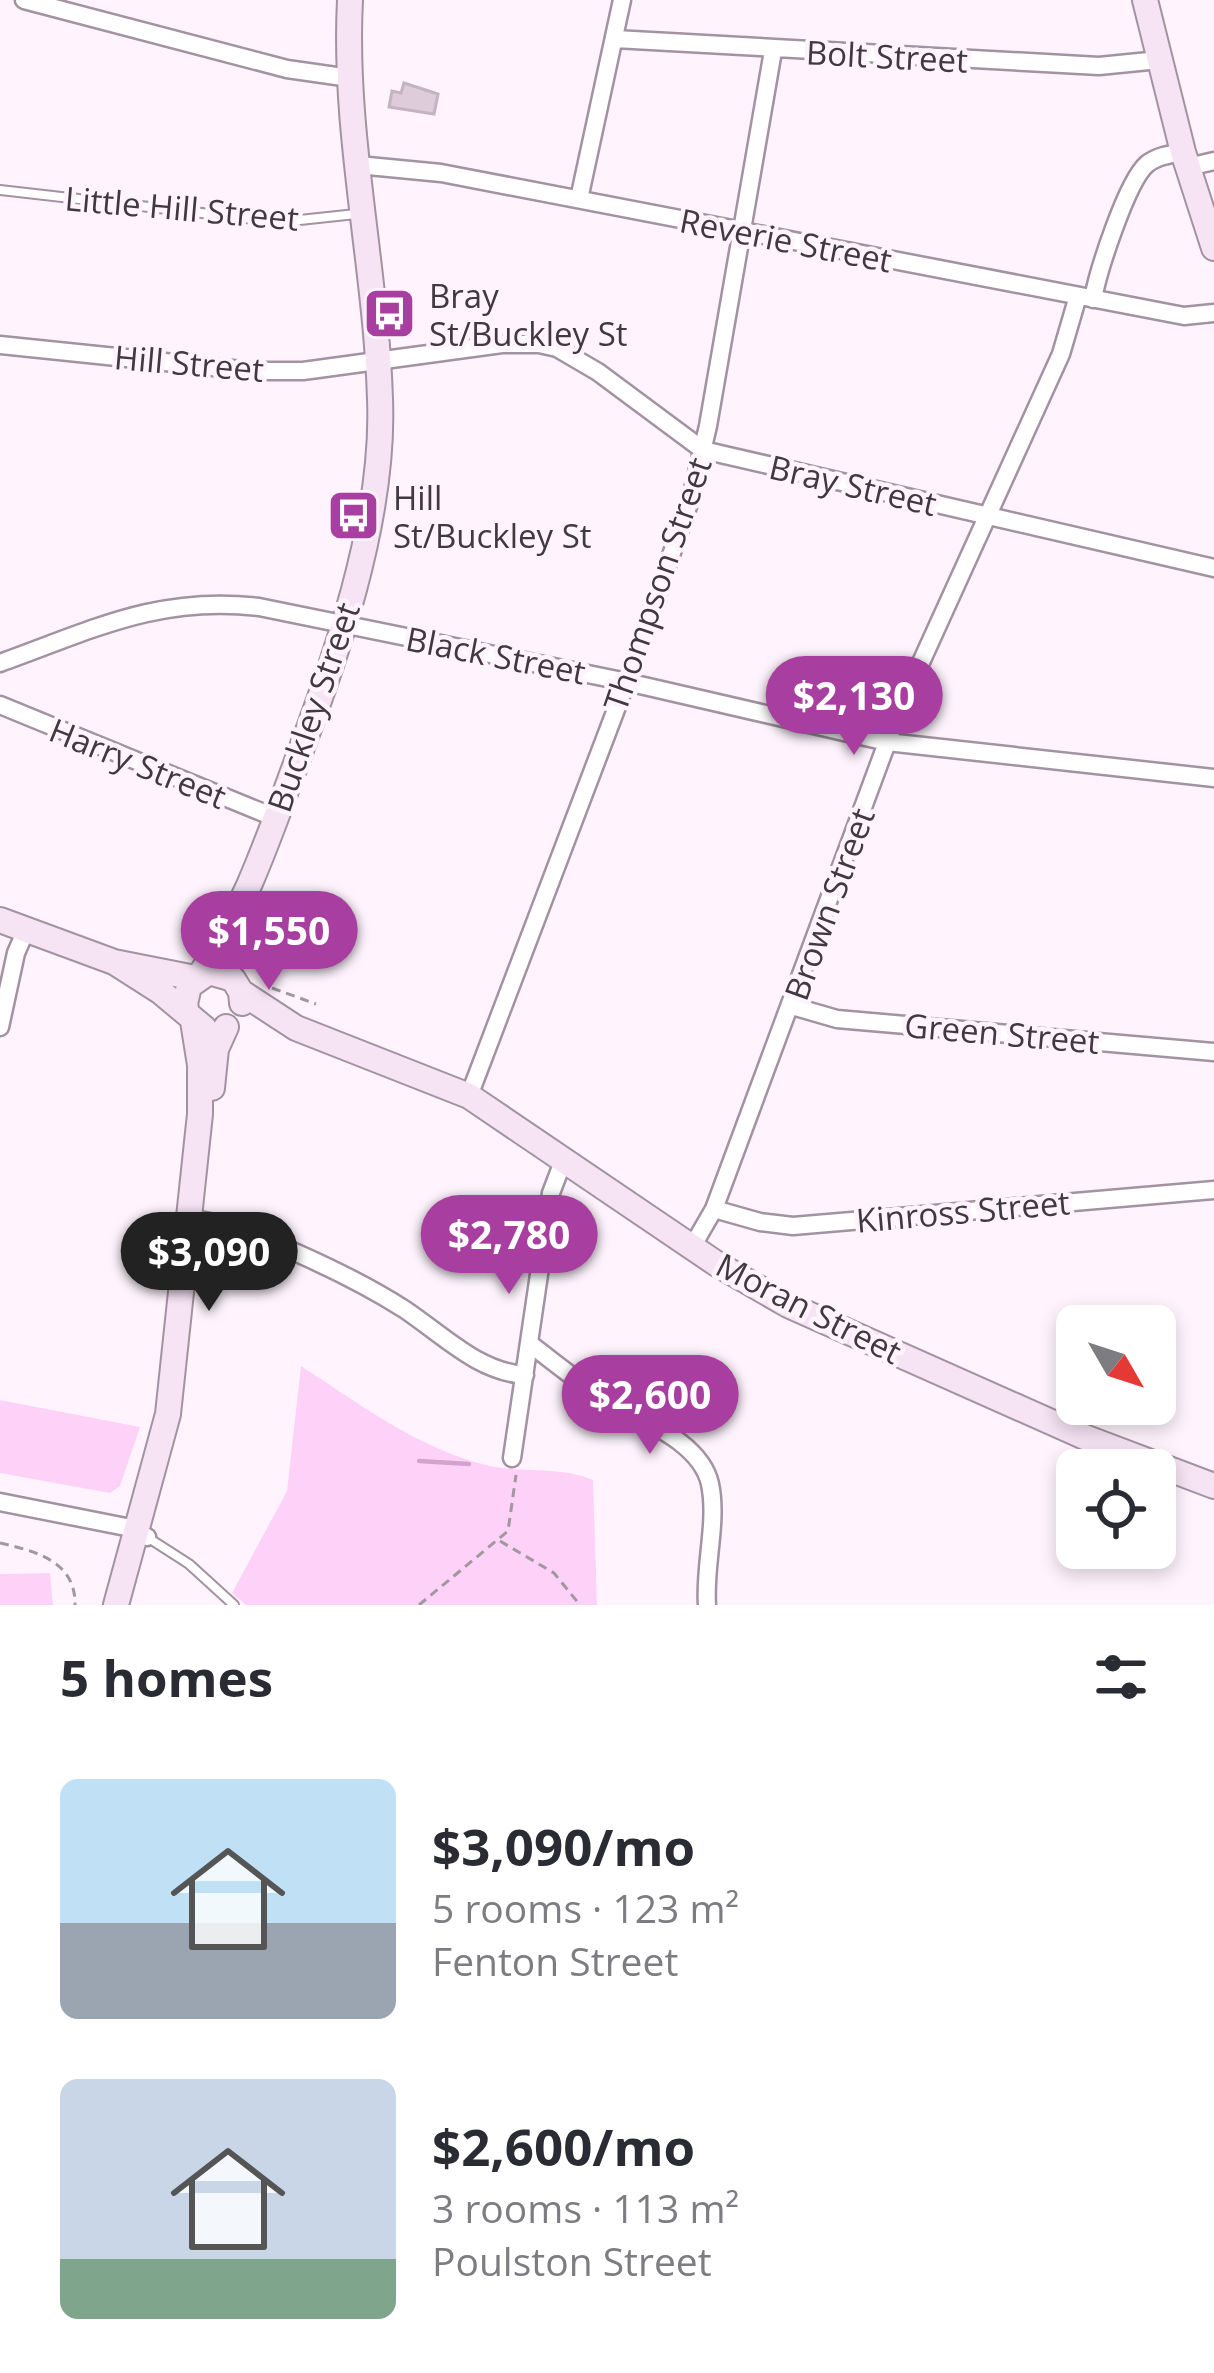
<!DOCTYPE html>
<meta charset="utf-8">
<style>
:root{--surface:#fff;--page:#f7f7f7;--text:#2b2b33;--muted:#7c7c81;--accent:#a83fa0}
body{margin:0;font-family:"Open Sans",sans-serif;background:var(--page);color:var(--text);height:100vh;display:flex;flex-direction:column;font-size:45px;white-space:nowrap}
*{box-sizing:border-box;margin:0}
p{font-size:39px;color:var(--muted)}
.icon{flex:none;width:66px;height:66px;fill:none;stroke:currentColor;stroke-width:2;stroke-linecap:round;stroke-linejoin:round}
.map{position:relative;height:1605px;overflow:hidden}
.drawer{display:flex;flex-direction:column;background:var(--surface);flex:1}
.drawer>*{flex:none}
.needle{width:78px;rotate:129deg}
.controls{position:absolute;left:1056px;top:1305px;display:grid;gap:24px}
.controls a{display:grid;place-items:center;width:120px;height:120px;border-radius:18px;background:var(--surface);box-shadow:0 6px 18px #0003;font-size:60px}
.price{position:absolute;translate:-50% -102px;padding:0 27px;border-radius:42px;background:var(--accent);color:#fff;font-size:39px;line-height:78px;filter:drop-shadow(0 3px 6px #0008)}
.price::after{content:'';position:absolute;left:50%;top:72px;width:36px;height:27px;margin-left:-18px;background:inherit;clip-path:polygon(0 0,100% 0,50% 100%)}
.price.current{background:#222;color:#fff}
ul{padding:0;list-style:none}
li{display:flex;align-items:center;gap:36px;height:300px;padding:0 60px}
li span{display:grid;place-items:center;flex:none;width:336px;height:240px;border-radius:18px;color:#555}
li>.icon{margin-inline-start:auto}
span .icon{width:144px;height:144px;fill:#fffc;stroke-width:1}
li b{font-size:51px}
h2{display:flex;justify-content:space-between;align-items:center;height:144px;padding:0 60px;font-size:51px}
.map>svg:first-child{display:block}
</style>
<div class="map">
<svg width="1214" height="1605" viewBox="0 0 1214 1605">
<rect width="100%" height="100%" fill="#fff4fd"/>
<path fill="#fed2f8" d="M 301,1366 C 360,1404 413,1445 482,1464 C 518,1474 558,1465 593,1480 L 597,1605 L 246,1605 L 232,1593 L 287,1491 Z
M 0,1400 L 140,1427 L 120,1486 L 110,1493 L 0,1473 Z
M 50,1573 L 53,1605 L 0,1605 L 0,1574 Z"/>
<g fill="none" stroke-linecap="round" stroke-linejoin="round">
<path stroke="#d3a3cd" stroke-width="4.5" d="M 419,1461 L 469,1464"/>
</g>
<path fill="#deccdb" stroke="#c4b3c2" stroke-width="3" d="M 404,83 L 438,94 L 434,114 L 389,107 L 392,91 L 401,93 Z"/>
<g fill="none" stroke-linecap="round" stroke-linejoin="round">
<defs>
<path id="lane" d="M 0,190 L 281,222 L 356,214
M 147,1537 L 189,1564 L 234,1605"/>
<path id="street" d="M 24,0 L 287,69 L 350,78
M 615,39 L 1099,66 L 1159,60
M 358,165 L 441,173 L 1184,316 L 1214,313
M 1188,167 L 1214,161
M 579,199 L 622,0
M 1093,299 C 1098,271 1127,181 1147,164 C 1157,156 1171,154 1183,152
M 0,345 L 252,371 L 303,371 L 502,344 L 539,344 L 557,348 L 598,372 L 703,450 L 1214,568
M 0,663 C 92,630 159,595 259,607 L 627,682 L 887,742 L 1214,778
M 0,705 L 276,818
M 792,1006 L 837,1019 L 1214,1052
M 0,1027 L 16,953 L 26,930
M 469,1096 L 631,670 L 691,498 L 708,426 L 773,51
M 714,1209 L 760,1222 L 793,1226 L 1214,1190
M 190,1219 C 244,1223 357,1279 404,1309 C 443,1335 478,1372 525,1375
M 692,1247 L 714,1209 L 898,713 L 1061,354 L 1078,296
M 529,1343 C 551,1360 573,1378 596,1393 C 631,1417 700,1438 710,1484 C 718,1522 704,1566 707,1605
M 512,1458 L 551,1193 L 564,1159
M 0,1502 L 126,1527 L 147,1537"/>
<path id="secondary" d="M 1145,0 L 1183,152 L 1214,248
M 0,920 L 114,962 L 195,978
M 114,962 L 161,992 L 204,1028
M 200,975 C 242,914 266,845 291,777 C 334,662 385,523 380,399 C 376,266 343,133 350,0
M 241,992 L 296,1028 L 469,1096 L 717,1264 L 788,1305 L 1087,1438 L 1214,1486
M 187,1013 L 185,1004 L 189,986 L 209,972 L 233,979 L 241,992 L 242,1003
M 212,1088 L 216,1049 L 226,1027
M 116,1605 L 168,1414 L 200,1114 L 200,1065 L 193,1021"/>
</defs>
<use href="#lane" stroke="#a392a1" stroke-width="12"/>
<use href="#street" stroke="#a392a1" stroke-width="21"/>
<use href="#secondary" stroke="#a392a1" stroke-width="28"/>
<path stroke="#a0979f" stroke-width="3" stroke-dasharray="9 6" stroke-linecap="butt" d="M 272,988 L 316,1004
M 500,1541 L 554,1573 L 580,1605
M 0,1543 C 35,1551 76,1561 75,1605
M 419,1605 L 508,1531 L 516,1475"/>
<use href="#lane" stroke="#fff" stroke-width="8"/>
<use href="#street" stroke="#fff" stroke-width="16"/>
<use href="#secondary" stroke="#f6e3f4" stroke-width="24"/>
</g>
<defs>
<symbol id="bus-square" viewBox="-11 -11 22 22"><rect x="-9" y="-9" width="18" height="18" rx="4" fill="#a83fa0" stroke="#fff4fd"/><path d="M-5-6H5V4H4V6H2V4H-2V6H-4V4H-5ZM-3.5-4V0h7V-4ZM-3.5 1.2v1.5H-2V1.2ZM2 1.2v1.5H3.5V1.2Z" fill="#fff"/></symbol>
</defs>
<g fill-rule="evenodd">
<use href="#bus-square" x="360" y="284" width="59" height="59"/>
<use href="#bus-square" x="324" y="486" width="59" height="59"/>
</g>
<g text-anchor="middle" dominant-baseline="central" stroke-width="9" stroke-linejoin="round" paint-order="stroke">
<g font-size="33" fill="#40393f" stroke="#fff4fd">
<text transform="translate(887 56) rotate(3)">Bolt Street</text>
<text transform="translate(182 208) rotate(5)">Little Hill Street</text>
<text transform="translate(786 240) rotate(11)">Reverie Street</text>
<text transform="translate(189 363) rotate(5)">Hill Street</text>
<text transform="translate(853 485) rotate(13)">Bray Street</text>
<text transform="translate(657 584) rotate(-71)">Thompson Street</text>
<text transform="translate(496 655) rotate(11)">Black Street</text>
<text transform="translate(313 707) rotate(-71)">Buckley Street</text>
<text transform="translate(138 763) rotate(22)">Harry Street</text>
<text transform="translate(829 904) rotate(-70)">Brown Street</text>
<text transform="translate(1002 1033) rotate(5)">Green Street</text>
<text transform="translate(963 1211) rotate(-5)">Kinross Street</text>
<text transform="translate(809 1308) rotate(27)">Moran Street</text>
</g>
<g font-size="33" fill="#40393f" stroke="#fff4fd" text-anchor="start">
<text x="429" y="295">Bray<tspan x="429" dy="38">St/Buckley St</tspan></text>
<text x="393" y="497">Hill<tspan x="393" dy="38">St/Buckley St</tspan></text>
</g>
</g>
</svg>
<div class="controls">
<a><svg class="needle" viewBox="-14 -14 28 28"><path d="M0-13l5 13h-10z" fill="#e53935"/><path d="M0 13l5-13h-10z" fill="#7c7c81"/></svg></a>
<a><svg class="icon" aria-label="locate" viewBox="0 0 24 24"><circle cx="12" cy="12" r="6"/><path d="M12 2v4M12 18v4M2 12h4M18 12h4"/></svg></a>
</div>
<b class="price" style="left:854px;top:758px">$2,130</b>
<b class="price" style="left:269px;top:993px">$1,550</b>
<b class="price" style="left:509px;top:1297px">$2,780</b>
<b class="price current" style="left:209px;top:1314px">$3,090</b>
<b class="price" style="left:650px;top:1457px">$2,600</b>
</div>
<section class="drawer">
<h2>5 homes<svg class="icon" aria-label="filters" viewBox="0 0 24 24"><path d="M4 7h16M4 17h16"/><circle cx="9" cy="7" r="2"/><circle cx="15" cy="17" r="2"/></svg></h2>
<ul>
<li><span style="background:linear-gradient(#bfe0f5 60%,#9aa5b1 0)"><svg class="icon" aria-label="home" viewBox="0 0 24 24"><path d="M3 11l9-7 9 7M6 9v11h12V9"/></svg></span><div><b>$3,090/mo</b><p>5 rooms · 123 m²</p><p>Fenton Street</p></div></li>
<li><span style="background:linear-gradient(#c9d6e8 75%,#7fa58c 0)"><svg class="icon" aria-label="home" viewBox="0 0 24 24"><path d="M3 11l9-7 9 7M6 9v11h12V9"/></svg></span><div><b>$2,600/mo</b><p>3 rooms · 113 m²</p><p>Poulston Street</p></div></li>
</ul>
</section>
